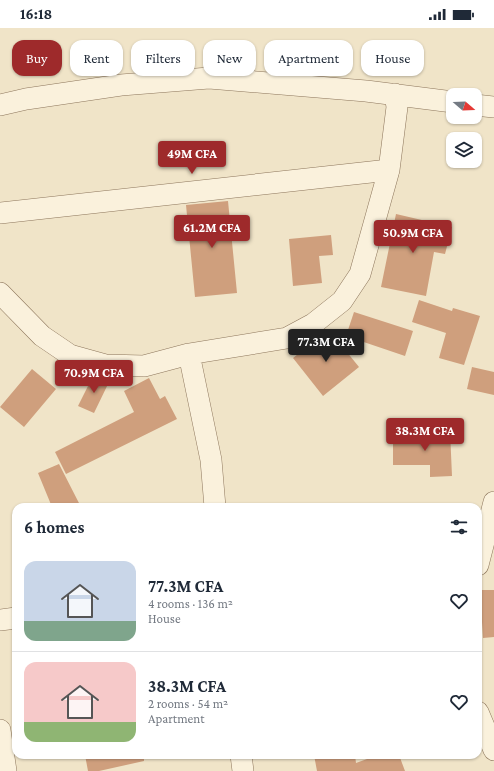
<!DOCTYPE html>
<meta charset="utf-8">
<style>
:root{--surface:#fff;--page:#f6f6f7;--text:#1f2937;--muted:#747a83;--line:#e0e1e3;--accent:#9e2a2b}
body{margin:0;font-family:"Crimson Pro",serif;background:var(--page);color:var(--text);height:100vh;display:flex;flex-direction:column;font-size:15px;white-space:nowrap}
*{box-sizing:border-box;margin:0}
p{font-size:13px;color:var(--muted)}
.icon{flex:none;width:22px;height:22px;fill:none;stroke:currentColor;stroke-width:2;stroke-linecap:round;stroke-linejoin:round}
.map{position:relative;flex:1;overflow:hidden}
.drawer{position:absolute;left:12px;top:475px;width:470px;height:256px;display:flex;flex-direction:column;background:var(--surface);border-radius:12px;box-shadow:0 1px 3px #0004}
.drawer>*{flex:none}
.guide{position:absolute;left:12px;top:12px;width:470px;height:36px;display:flex;gap:8px}
.needle{width:26px;rotate:109deg}
.fabs{position:absolute;left:446px;top:60px;display:grid;gap:8px}
.fabs a{display:grid;place-items:center;width:36px;height:36px;border-radius:8px;background:var(--surface);box-shadow:0 1px 3px #0004;font-size:20px}
.price{position:absolute;translate:-50% -34px;padding:0 9px;border-radius:4px;background:var(--accent);color:#fff;font-size:13px;line-height:26px;filter:drop-shadow(0 1px 2px #0008)}
.price::after{content:'';position:absolute;left:50%;top:24px;width:12px;height:9px;margin-left:-6px;background:inherit;clip-path:polygon(0 0,100% 0,50% 100%)}
.price.active{background:#222;color:#fff}
ul{padding:0;list-style:none}
li{display:flex;align-items:center;gap:12px;height:100px;padding:0 12px}
li+li{border-top:1px solid var(--line)}
li span{display:grid;place-items:center;flex:none;width:112px;height:80px;border-radius:12px;color:#555}
li>.icon{margin-inline-start:auto}
span .icon{width:48px;height:48px;fill:#fffc;stroke-width:1}
li b{font-size:17px}
h2{display:flex;justify-content:space-between;align-items:center;height:48px;padding:0 12px;font-size:17px}
.tag{padding:0 14px;border-radius:12px;background:var(--surface);box-shadow:0 1px 3px #0004;font-size:14px;line-height:36px}
.tag.active{background:var(--accent);color:#fff}
.status{display:flex;justify-content:space-between;align-items:center;height:28px;padding:0 20px;background:var(--surface);direction:ltr}
.status svg{height:11px;fill:currentColor}
.map>svg:first-child{display:block}
</style>
<div class="status"><b>16:18</b><svg viewBox="0 0 49 12"><path d="M0 12V9h3v3zM5 12V6h3v6zM10 12V3h3v9zM15 12V0h3v12zM26 1h20v11H26zM47 4h2v5h-2z"/></svg></div>
<div class="map">
<svg width="494" height="743" viewBox="0 0 494 743">
<rect width="100%" height="100%" fill="#f0e4c8"/>
<path fill="#cf9f7d" d="M 228,173 L 237,265 L 195,269 L 186,177 Z
M 396,186 L 452,199 L 445,226 L 434,224 L 426,268 L 381,259 Z
M 331,207 L 333,227 L 319,228 L 322,255 L 293,258 L 289,211 Z
M 419,272 L 452,283 L 453,280 L 480,288 L 464,337 L 439,330 L 446,305 L 412,294 Z
M 354,284 L 413,303 L 405,328 L 346,308 Z
M 329,302 L 359,339 L 323,368 L 293,330 Z
M 472,339 L 494,344 L 494,367 L 467,361 Z
M 32,341 L 56,361 L 24,399 L 0,379 Z
M 94,346 L 109,354 L 94,385 L 78,378 Z
M 149,350 L 160,371 L 165,368 L 177,391 L 66,446 L 55,424 L 134,384 L 124,363 Z
M 429,403 L 450,403 L 452,448 L 430,449 L 430,437 L 393,437 L 393,408 L 429,408 Z
M 59,436 L 81,479 L 52,479 L 38,445 Z
M 480,562 L 494,562 L 494,609 L 483,610 Z
M 85,727 L 144,727 L 144,733 L 99,743 L 88,743 Z
M 314,727 L 355,727 L 356,735 L 378,727 L 399,727 L 405,743 L 317,743 Z"/>
<g fill="none" stroke-linecap="round" stroke-linejoin="round">
<defs>
<path id="street" d="M 0,77 L 26,71 L 121,57 L 209,50 L 366,63 L 453,74
M 475,77 L 494,79
M 0,185 L 389,142
M 0,265 L 42,308 L 70,327 L 106,337 L 144,338 L 189,326 L 287,310 L 313,296 L 342,273 L 360,246 L 389,142 L 397,79 L 395,66
M 189,326 L 211,432 L 215,479
M 478,537 L 494,474
M 0,592 L 16,590
M 478,684 L 494,722
M 0,702 L 6,743
M 241,727 L 243,743"/>
</defs>
<use href="#street" stroke="#8d765c" stroke-width="22"/>
<use href="#street" stroke="#faf1dc" stroke-width="21"/>
</g>
</svg>
<div class="fabs">
<a><svg class="needle" viewBox="-14 -14 28 28"><path d="M0-13l5 13h-10z" fill="#e53935"/><path d="M0 13l5-13h-10z" fill="#747a83"/></svg></a>
<a><svg class="icon" aria-label="layers" viewBox="0 0 24 24"><path d="M12 4l9 5-9 5-9-5zM3 14l9 5 9-5"/></svg></a>
</div>
<b class="price" style="left:192px;top:147px">49M CFA</b>
<b class="price" style="left:212px;top:221px">61.2M CFA</b>
<b class="price" style="left:413px;top:226px">50.9M CFA</b>
<b class="price active" style="left:326px;top:335px">77.3M CFA</b>
<b class="price" style="left:94px;top:366px">70.9M CFA</b>
<b class="price" style="left:425px;top:424px">38.3M CFA</b>
<div class="guide">
<a class="tag active">Buy</a>
<a class="tag">Rent</a>
<a class="tag">Filters</a>
<a class="tag">New</a>
<a class="tag">Apartment</a>
<a class="tag">House</a>
</div>
<section class="drawer">
<h2>6 homes<svg class="icon" aria-label="filters" viewBox="0 0 24 24"><path d="M4 7h16M4 17h16"/><circle cx="9" cy="7" r="2"/><circle cx="15" cy="17" r="2"/></svg></h2>
<ul>
<li><span style="background:linear-gradient(#c9d6e8 75%,#7fa58c 0)"><svg class="icon" aria-label="home" viewBox="0 0 24 24"><path d="M3 11l9-7 9 7M6 9v11h12V9"/></svg></span><div><b>77.3M CFA</b><p>4 rooms · 136 m²</p><p>House</p></div><svg class="icon" aria-label="heart" viewBox="0 0 24 24"><path d="M12 20l-8-8c-3-5 5-10 8-4 3-6 11-1 8 4z"/></svg></li>
<li><span style="background:linear-gradient(#f6c9c9 75%,#8fb573 0)"><svg class="icon" aria-label="home" viewBox="0 0 24 24"><path d="M3 11l9-7 9 7M6 9v11h12V9"/></svg></span><div><b>38.3M CFA</b><p>2 rooms · 54 m²</p><p>Apartment</p></div><svg class="icon" aria-label="heart" viewBox="0 0 24 24"><path d="M12 20l-8-8c-3-5 5-10 8-4 3-6 11-1 8 4z"/></svg></li>
</ul>
</section>
</div>
